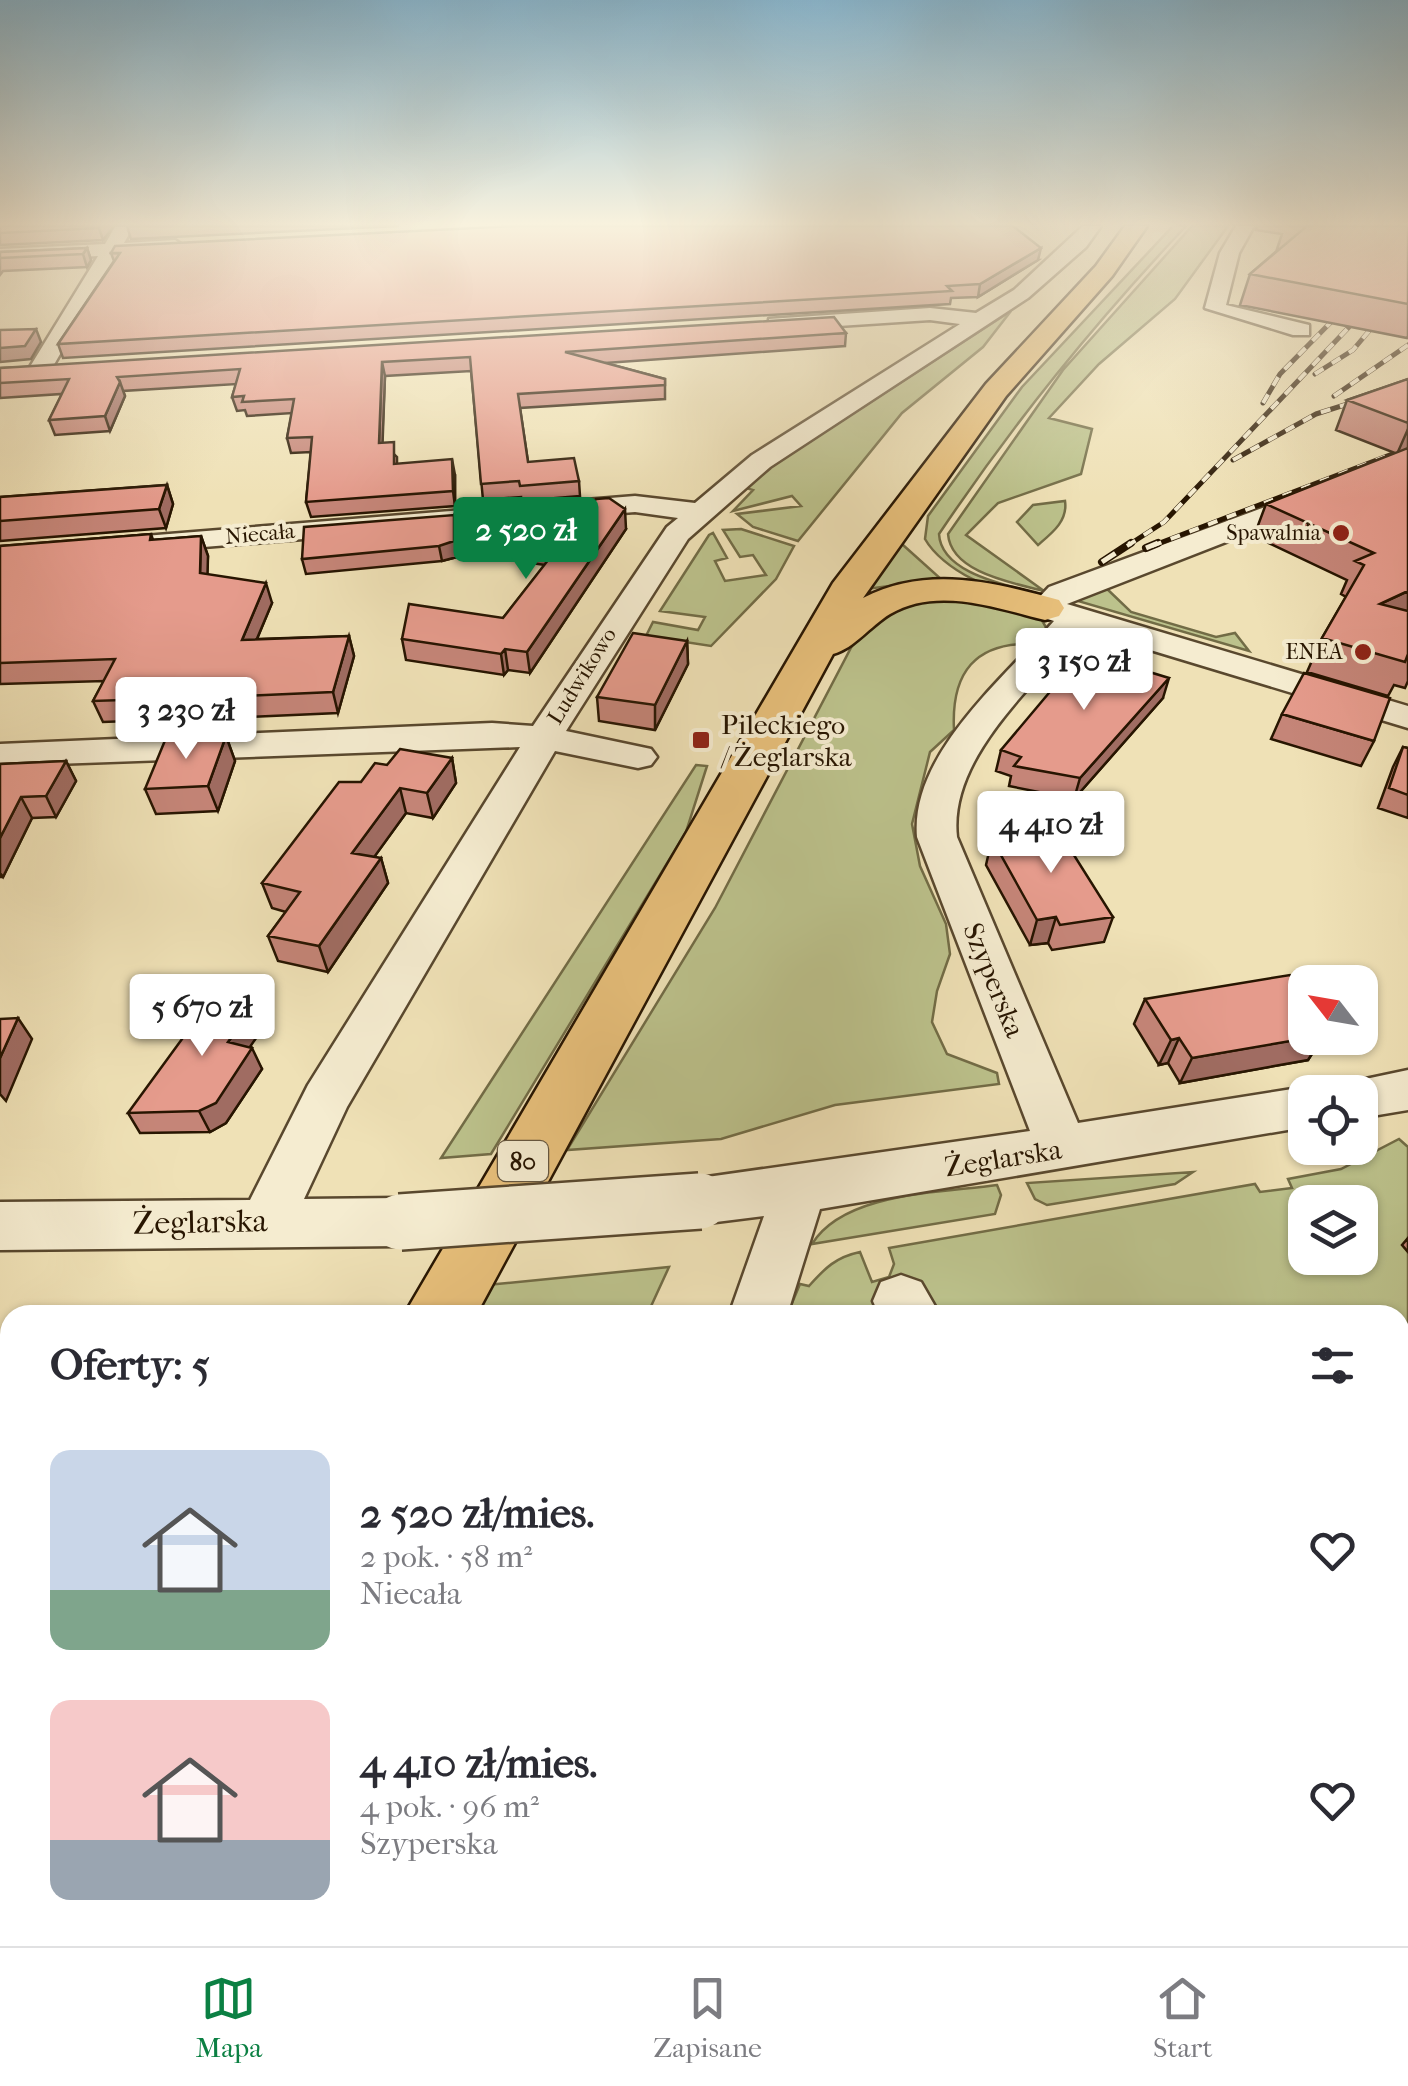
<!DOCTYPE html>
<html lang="pl">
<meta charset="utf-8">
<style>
:root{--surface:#fff;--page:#f7f7f7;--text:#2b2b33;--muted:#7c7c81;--line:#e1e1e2;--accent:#0b8043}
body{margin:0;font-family:"IM FELL French Canon",serif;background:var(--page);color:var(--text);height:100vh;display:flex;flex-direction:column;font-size:38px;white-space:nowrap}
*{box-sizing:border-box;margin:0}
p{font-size:32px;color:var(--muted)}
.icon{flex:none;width:55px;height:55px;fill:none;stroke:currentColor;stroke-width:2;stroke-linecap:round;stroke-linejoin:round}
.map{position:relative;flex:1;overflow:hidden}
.drawer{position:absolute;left:0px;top:1305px;width:1410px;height:642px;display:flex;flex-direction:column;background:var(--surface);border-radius:30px 30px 0 0;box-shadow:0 2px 8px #0004}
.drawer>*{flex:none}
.needle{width:65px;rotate:301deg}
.tools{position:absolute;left:1288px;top:965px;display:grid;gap:20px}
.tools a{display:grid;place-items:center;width:90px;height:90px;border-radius:20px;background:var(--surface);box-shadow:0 2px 8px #0004;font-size:50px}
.price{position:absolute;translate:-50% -85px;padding:0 22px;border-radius:10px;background:#fff;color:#222;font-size:32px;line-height:65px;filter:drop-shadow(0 2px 5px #0008)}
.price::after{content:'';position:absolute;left:50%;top:60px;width:30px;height:22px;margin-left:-15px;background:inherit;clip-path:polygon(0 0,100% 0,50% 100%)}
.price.current{background:var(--accent);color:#fff}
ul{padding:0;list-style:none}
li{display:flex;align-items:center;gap:30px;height:250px;padding:0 50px}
li span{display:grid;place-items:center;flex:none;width:280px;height:200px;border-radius:20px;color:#555}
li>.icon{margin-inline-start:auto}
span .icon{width:120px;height:120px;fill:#fffc;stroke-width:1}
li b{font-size:42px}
h2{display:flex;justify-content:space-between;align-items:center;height:120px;padding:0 50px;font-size:42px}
.tabs{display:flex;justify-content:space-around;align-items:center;height:140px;border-top:2px solid var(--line);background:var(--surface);font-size:28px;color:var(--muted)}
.tabs a{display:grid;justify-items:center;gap:5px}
.tabs .current{color:var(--accent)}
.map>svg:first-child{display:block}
</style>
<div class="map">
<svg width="1408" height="1946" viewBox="0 0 1408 1946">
<rect width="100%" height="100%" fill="#efe1b6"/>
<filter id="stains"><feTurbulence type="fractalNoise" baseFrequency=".002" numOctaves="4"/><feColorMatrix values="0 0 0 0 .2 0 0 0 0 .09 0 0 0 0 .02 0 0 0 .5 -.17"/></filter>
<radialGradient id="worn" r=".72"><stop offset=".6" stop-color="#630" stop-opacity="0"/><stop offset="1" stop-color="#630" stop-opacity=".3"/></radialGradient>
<path fill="#bcc28c" stroke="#726c46" stroke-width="2.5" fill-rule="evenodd" d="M 1173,226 L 1186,226 C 1093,325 1015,421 939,534 C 941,572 1002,584 1031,592 C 997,597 942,569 925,539 L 928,516 L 1022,387 Z
M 1192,226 L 1228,226 L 1175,299 L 1099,364 L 1049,418 L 1092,429 L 1081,474 L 998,503 L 966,535 L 1044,591 C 1014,583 951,573 948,534 L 1063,370 Z
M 1011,311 L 983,347 L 902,413 L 798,541 L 753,527 L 737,514 L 801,506 L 792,496 L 733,511 L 753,490 L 743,487 L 761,473 Z
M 1065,501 C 1068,521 1052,533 1038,545 L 1017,522 L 1033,505 Z
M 741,529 L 794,546 L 776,579 L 711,646 L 646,636 L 653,622 L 698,630 L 705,617 L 660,611 L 709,535 L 713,533 L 727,558 L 715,561 L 725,581 L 766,575 L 753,555 L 740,557 L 723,530 Z
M 897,544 L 903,545 L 941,579 L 867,589 Z
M 1105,587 L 1131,612 L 1216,637 L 1235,633 L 1249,651 L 1071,599 Z
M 950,596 L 1040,617 L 1047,629 L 1035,644 C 975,641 951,673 954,730 L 930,752 L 912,824 L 920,866 L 946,924 L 950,954 L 937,991 L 932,1022 L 947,1054 L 997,1073 L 999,1084 L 835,1105 L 721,1139 L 567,1150 L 715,908 L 854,642 L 881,609 Z
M 696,765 L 707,766 L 686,832 L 491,1154 L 441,1158 Z
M 1399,1139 L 1408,1147 L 1408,1946 L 543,1946 L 546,1938 L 1400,1938 L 1400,1315 L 787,1315 L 800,1284 L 809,1286 C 825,1268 836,1257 860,1252 L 872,1282 L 889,1277 L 894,1264 L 889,1248 L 1255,1184 L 1260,1192 L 1292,1188 L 1288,1179 L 1341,1169 ZM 1305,1202 L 1360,1202 L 1360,1258 L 1305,1258 Z
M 1193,1172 L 1175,1184 L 1047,1205 L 1035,1199 L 1027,1183 Z
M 997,1185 L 1001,1195 L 995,1214 L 812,1244 C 844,1192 940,1193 997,1185 Z
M 669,1267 L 647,1315 L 476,1315 L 487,1285 Z
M 10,1364 L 10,1909 L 0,1926 L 0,1365 Z
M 172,1938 L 287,1938 L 286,1946 L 166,1946 Z
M 311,1938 L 426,1938 L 422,1946 L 310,1946 Z"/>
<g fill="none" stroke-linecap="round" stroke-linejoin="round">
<defs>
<path id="minor" d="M 1083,226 L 1101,226 L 1086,247 L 1028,298 L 770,467 L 688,539 L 566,731 L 651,749 L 657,757 L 651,765 L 638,768 L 555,751 L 347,1107 L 304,1199 L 400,1198 L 419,1205 L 427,1222 L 419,1239 L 400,1246 L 0,1250 L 0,1202 L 250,1200 L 308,1085 L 520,747 L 0,766 L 0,744 L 492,723 L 533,726 L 667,527 L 678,518 L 635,512 L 142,552 L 132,549 L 127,543 L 132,537 L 635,496 L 695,503 L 752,455 L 960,324 L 930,320 L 777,330 L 769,329 L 769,319 L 930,308 L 976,313 L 1014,290 Z
M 1236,226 L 1254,226 L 1239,253 L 1226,305 L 1309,325 L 1309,335 L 1293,335 L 1205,308 L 1220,253 Z
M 115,227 L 133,227 L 124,243 L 175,240 L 184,246 L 175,252 L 117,255 L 48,375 L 32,375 L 28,370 L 98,256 L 0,261 L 0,249 L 105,244 Z
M 1408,454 L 1408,471 L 1067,604 L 1408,706 L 1408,728 L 1081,629 C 1034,686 948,758 957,837 L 1078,1123 L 1305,1087 L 1322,1092 L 1305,1092 L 1305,1127 L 820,1209 L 787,1315 L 729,1315 L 764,1216 L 700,1224 L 681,1217 L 673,1201 L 681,1185 L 700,1178 L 1030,1131 L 917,837 C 910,755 1003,679 1054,621 L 1034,615 L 1029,608 L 1049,587 Z
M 1408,1070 L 1408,1110 L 1360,1118 L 1360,1092 L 1338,1092 L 1342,1084 Z
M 901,1275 L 921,1282 L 940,1315 L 879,1315 L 873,1301 L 881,1282 Z
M 1408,1403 L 1408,1467 L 1400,1470 L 1400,1406 Z
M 466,1938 L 546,1938 L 543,1946 L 463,1946 Z
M 1310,1938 L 1393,1938 L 1396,1946 L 1313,1946 Z"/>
<path id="major" d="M 1125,226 L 1147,226 L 1112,276 L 1006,396 L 863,598 C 927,565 993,582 1059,600 L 1064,608 L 1059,616 L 1045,620 C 996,608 937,586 890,614 C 870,626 855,648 833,654 L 476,1315 L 404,1315 L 833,583 L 986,384 L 1096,266 Z
M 51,1938 L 151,1938 L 148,1946 L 48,1946 Z"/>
</defs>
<use href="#minor" stroke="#59482e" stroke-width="5"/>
<use href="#major" stroke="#271501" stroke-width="5"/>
<use href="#minor" fill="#f5ecd0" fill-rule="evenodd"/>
<use href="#major" fill="#e8c07b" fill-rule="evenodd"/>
<defs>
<path id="rail-far1" d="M 1315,374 L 1353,350 L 1369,331
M 1334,396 L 1408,345
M 1263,403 L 1280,374 L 1330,323
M 1233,460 L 1316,414 L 1408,385
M 1127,546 L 1164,522 L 1349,327
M 1152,546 L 1408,448"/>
<path id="rail" d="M 1146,548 L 1158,543
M 1102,562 L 1131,543"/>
</defs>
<use href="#rail-far1" stroke="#271501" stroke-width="5"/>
<use href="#rail" stroke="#271501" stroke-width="8"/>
<use href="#rail-far1" stroke="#f5ecd0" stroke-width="4" stroke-dasharray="10" stroke-linecap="butt"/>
<use href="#rail" stroke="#f5ecd0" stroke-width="5" stroke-dasharray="16" stroke-linecap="butt"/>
<defs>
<path id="minor-bridge" d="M 400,1222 L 700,1201"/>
</defs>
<use href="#minor-bridge" stroke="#59482e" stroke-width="60" stroke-linecap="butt"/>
<use href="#minor-bridge" stroke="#f5ecd0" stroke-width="55"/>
</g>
<path fill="#c58578" stroke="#271501" stroke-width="2.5" d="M 0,226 L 114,226 L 103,240 L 0,245 Z
M 127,226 L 399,226 L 131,239 Z
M 1257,226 L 1408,226 L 1408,336 L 1407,338 L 1240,305 L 1250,274 L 1279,249 L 1277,249 L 1282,234 L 1256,230 Z
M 87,248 L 91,260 L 87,267 L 3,271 L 0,275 L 0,252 Z
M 111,253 L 1038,260 L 978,297 L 951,298 L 950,304 L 63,358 L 58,344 L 114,261 Z
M 846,333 L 845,346 L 605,363 L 665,379 L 665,399 L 520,408 L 528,462 L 579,481 L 580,496 L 521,501 L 521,497 L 483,500 L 471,371 L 385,376 L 382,443 L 397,457 L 397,464 L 455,475 L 455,506 L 311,517 L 306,502 L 311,452 L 291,453 L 287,438 L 292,413 L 247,416 L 245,410 L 237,411 L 232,397 L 236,384 L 123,391 L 125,396 L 110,431 L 55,435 L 49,420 L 62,394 L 0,398 L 0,368 Z
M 1408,379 L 1408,681 L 1405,688 L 1394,685 L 1388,696 L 1307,672 L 1322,638 L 1346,597 L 1341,594 L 1347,580 L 1254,536 L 1266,504 L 1395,453 L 1336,430 L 1347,400 Z
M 167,485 L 173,504 L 166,528 L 0,541 L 0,497 Z
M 523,505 L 586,512 L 626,529 L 530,673 L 508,670 L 504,675 L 406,660 L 402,639 L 503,618 L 545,565 L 531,563 Z
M 456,530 L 457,557 L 442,561 L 306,574 L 302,559 Z
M 151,534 L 153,540 L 201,536 L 208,556 L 207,574 L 272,603 L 257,639 L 349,636 L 354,656 L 338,713 L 250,717 L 245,730 L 189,732 L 184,719 L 103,722 L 93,701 L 104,681 L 0,684 L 0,546 Z
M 687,641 L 688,664 L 655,730 L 599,721 L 597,697 Z
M 1140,657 L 1137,668 L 1163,698 L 1074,799 L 1009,786 L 1011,776 L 996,771 L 1001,750 Z
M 1282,714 L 1374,741 L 1361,766 L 1271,739 Z
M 226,736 L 235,761 L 218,811 L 156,814 L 145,789 Z
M 1403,747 L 1408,748 L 1408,818 L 1378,808 L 1393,767 Z
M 452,758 L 456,783 L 433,818 L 406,813 L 374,857 L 381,858 L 388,883 L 328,972 L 278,961 L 268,936 L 286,912 L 272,908 L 262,883 L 361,782 L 387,765 Z
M 66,761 L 76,781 L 56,817 L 32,818 L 3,877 L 0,877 L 0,764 Z
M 1010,831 L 1113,917 L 1104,942 L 1052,950 L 1048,943 L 1030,945 L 986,865 L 992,839 L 1008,837 Z
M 262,996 L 270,1018 L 249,1047 L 262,1069 L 226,1123 L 210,1132 L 140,1133 L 128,1113 Z
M 1145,999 L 1305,1038 L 1322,1038 L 1308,1060 L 1180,1083 L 1168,1063 L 1159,1065 L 1134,1024 Z
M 1408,1238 L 1408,1252 L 1402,1245 Z"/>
<path fill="#a06c62" stroke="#271501" stroke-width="2.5" d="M 101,226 L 114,226 L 103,240 L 99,228 Z
M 87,248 L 91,260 L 87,267 L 83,254 Z
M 1041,248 L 1038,260 L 978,297 L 980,284 Z
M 36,329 L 41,342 L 31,359 L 0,362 L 0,348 Z
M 382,362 L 385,376 L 382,458 L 379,443 Z
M 120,382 L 125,396 L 110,431 L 105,416 Z
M 1408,429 L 1408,451 L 1397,454 Z
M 452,459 L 455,475 L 455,506 L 453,491 Z
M 167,485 L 173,504 L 166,528 L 159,509 Z
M 625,509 L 626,529 L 530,673 L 527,652 Z
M 454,515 L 456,530 L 457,557 L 442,561 L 439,546 Z
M 201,536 L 208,556 L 207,593 L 200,573 Z
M 266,583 L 272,603 L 248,660 L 242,640 Z
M 1408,591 L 1408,616 L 1380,604 Z
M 349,636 L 354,656 L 338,713 L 333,692 Z
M 687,641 L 688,664 L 655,730 L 655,705 Z
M 505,649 L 508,670 L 504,675 L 501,654 Z
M 1169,678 L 1163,698 L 1074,799 L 1080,778 Z
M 243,696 L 250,717 L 245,730 L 238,709 Z
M 226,736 L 235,761 L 218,811 L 208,786 Z
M 452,758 L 456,783 L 433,818 L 427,793 Z
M 66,761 L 76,781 L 56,817 L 46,796 Z
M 400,788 L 406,813 L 359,878 L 352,853 Z
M 21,797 L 32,818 L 3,877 L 0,873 L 0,838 Z
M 381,858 L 388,883 L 328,972 L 319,946 Z
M 1056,917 L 1048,943 L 1030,945 L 1037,920 Z
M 262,996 L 270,1018 L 238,1064 L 228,1042 Z
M 18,1018 L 32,1039 L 6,1101 L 0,1094 L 0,1058 Z
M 1179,1038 L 1168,1063 L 1159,1065 L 1171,1040 Z
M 1305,1038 L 1322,1038 L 1308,1060 L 1180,1083 L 1192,1058 Z
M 252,1048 L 262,1069 L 226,1123 L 210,1132 L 199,1111 Z"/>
<path fill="#e59b8c" stroke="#271501" stroke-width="2.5" d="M 0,226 L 101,226 L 99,228 L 0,233 Z
M 517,226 L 1013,226 L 1041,248 L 980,284 L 947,286 L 952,291 L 58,344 L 120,253 L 111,253 L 115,246 Z
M 1307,226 L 1408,226 L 1408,304 L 1250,274 Z
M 87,248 L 83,254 L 0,258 L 0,252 Z
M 834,317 L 846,333 L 565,352 L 665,379 L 665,385 L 518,394 L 528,462 L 574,458 L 579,481 L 520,486 L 519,481 L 481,484 L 470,357 L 382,362 L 379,443 L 394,442 L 394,464 L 452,459 L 453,491 L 306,502 L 312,437 L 287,438 L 294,399 L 242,402 L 244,396 L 232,397 L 240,369 L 117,377 L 120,382 L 105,416 L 49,420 L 69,379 L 0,383 L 0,368 Z
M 36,329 L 25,346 L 0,348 L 0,330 Z
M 1408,379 L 1408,423 L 1347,400 Z
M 1408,448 L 1408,591 L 1380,604 L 1408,611 L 1408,654 L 1405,662 L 1322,638 L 1364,565 L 1355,561 L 1374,553 L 1266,504 Z
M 167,485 L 159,509 L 0,521 L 0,497 Z
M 609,498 L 625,509 L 527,652 L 505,649 L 501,654 L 402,639 L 409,604 L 503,618 L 559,546 L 529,543 L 523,505 L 583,500 L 586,512 L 596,499 Z
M 454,515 L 454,541 L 439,546 L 302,559 L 304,527 Z
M 151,534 L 150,540 L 201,536 L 200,573 L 266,583 L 242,640 L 349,636 L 333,692 L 243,696 L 238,709 L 181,711 L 186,698 L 93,701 L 115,659 L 0,663 L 0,546 Z
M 633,633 L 687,641 L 655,705 L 597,697 Z
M 1091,643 L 1140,657 L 1133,667 L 1169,678 L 1080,778 L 1014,766 L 1021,757 L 1001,750 Z
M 1304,673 L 1390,698 L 1374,741 L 1282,714 Z
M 226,736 L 208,786 L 145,789 L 166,738 Z
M 1403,747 L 1408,748 L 1408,795 L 1389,788 Z
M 400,749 L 452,758 L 427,793 L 400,788 L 352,853 L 381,858 L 319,946 L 268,936 L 300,892 L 262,883 L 339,782 L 361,782 L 375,763 L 387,765 Z
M 66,761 L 46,796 L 21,797 L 0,838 L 0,764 Z
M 1055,825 L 1113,917 L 1060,925 L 1056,917 L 1037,920 L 992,839 L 1013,837 L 1010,831 Z
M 1290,975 L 1305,994 L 1305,1038 L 1308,1038 L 1192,1058 L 1179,1038 L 1171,1040 L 1145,999 Z
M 220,987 L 262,996 L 228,1042 L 252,1048 L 216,1103 L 199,1111 L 128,1113 Z
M 18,1018 L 0,1058 L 0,1019 Z"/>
<linearGradient id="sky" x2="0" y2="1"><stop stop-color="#89b8d1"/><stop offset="0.45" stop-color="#f8f2de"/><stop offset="1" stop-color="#f8f2de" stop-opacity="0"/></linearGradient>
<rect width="1408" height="498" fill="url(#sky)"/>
<g fill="#8f2418" stroke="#f5ecd0" stroke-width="4">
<circle cx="1341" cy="533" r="10"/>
<circle cx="1363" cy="652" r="10"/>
<rect x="691" y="730" width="20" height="20" rx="5"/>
</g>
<g text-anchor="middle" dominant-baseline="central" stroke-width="8" stroke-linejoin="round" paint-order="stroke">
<g font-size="22" fill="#271501" stroke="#f5ecd0" text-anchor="end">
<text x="1321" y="533">Spawalnia</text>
<text x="1343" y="652">ENEA</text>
</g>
<g font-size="22" fill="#271501" stroke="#f5ecd0">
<text transform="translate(260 534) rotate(-5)">Niecała</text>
<text transform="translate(582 676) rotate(-58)">Ludwikowo</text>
</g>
<rect fill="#f5ecd0" stroke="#65563f" stroke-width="2.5" x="498" y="1141" width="50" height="40" rx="8"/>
<g font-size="25" font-weight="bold" fill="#271501">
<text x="523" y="1161">80</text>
</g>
<g font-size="28" fill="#271501" stroke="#f5ecd0" text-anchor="start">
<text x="721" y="724">Pileckiego<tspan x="721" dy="32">/ Żeglarska</tspan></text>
</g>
<g font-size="28" fill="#271501" stroke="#f5ecd0">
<text transform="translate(994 980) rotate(68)">Szyperska</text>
<text transform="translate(1003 1158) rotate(-9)">Żeglarska</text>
</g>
<g font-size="32" fill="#271501" stroke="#f5ecd0">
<text transform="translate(200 1222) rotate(-1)">Żeglarska</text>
</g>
</g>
<rect width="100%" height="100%" filter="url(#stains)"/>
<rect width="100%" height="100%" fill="url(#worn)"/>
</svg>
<div class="tools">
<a><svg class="needle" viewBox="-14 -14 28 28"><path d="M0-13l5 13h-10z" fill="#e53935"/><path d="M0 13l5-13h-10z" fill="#7c7c81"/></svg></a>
<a><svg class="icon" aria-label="locate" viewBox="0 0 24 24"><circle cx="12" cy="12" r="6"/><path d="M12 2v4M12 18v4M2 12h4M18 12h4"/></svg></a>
<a><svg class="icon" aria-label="layers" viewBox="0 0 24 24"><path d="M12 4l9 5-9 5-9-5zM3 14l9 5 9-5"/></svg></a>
</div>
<b class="price current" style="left:526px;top:582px">2 520 zł</b>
<b class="price" style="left:1084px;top:713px">3 150 zł</b>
<b class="price" style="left:186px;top:762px">3 230 zł</b>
<b class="price" style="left:1051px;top:876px">4 410 zł</b>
<b class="price" style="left:202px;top:1059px">5 670 zł</b>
<section class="drawer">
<h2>Oferty: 5<svg class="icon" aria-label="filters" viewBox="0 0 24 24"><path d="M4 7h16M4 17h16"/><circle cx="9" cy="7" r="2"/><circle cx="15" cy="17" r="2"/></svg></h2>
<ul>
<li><span style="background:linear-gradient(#c9d6e8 70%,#7fa58c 0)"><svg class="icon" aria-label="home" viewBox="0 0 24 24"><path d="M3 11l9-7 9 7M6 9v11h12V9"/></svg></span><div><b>2 520 zł/mies.</b><p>2 pok. · 58 m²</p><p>Niecała</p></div><svg class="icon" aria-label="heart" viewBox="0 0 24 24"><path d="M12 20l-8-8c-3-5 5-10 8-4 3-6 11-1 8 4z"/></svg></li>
<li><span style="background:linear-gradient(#f6c9c9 70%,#9aa5b1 0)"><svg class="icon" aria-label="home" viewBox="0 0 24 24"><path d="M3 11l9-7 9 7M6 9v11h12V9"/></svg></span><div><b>4 410 zł/mies.</b><p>4 pok. · 96 m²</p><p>Szyperska</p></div><svg class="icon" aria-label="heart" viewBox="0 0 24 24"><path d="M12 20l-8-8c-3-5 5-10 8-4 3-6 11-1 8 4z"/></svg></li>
</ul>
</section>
</div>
<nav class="tabs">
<a class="current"><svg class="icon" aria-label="map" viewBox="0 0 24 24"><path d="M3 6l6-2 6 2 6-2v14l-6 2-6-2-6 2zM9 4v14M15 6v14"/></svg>Mapa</a>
<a><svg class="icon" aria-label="saved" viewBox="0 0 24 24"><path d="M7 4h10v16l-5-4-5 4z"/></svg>Zapisane</a>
<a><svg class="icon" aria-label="home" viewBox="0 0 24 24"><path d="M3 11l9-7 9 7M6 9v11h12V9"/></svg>Start</a>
</nav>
